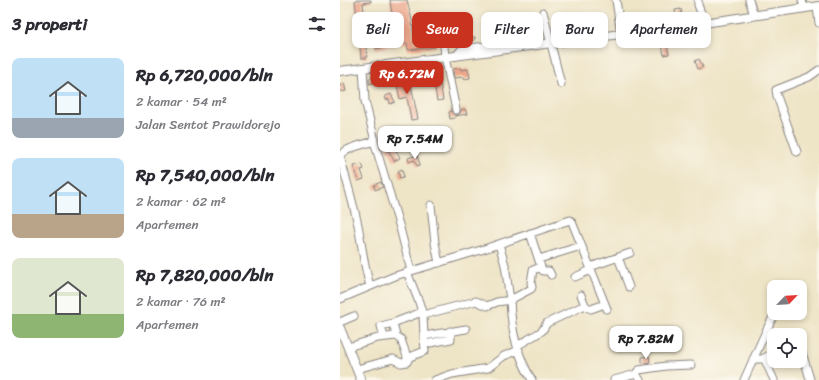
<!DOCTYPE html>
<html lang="id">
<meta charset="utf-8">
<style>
:root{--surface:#fff;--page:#f2f2f3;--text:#2b2b33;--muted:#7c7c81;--accent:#c8321e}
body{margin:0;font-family:Sriracha,sans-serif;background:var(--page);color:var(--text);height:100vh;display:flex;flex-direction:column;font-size:15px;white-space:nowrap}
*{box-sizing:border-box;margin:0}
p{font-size:13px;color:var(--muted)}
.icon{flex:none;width:22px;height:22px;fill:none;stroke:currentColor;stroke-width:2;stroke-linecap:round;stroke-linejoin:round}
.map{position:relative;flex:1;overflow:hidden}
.side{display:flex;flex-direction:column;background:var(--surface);width:340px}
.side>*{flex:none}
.banner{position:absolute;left:12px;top:12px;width:380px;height:36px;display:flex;gap:8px}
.needle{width:26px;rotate:65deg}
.tools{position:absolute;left:427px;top:280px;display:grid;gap:8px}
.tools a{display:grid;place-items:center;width:40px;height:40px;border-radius:8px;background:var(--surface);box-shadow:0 2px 6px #0003;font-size:20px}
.price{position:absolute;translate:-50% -34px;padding:0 9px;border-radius:8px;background:#fff;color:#222;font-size:13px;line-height:26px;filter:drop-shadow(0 1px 2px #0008)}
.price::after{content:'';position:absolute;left:50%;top:24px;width:12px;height:9px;margin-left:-6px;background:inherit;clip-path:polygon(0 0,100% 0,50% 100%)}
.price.on{background:var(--accent);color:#fff}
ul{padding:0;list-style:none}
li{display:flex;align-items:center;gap:12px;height:100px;padding:0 12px}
li span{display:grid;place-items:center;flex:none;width:112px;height:80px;border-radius:8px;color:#555}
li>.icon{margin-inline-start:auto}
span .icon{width:48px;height:48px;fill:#fffc;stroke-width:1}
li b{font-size:17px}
h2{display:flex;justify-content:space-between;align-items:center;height:48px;padding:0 12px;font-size:17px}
.tag{padding:0 14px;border-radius:8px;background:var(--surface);box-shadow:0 2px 6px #0003;font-size:14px;line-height:36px}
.tag.on{background:var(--accent);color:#fff}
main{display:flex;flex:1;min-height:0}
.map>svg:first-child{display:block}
</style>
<main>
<section class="side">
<h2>3 properti<svg class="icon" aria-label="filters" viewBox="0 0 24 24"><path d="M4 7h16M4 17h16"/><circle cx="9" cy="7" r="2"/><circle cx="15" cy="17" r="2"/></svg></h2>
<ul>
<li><span style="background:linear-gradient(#bfe0f5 75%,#9aa5b1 0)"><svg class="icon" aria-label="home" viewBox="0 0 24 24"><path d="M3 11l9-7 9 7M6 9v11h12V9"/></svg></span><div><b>Rp 6,720,000/bln</b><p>2 kamar · 54 m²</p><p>Jalan Sentot Prawidorejo</p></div></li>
<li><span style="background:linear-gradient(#bfe0f5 70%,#b9a48a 0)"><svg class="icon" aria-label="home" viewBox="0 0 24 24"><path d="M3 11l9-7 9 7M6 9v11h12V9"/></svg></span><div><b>Rp 7,540,000/bln</b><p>2 kamar · 62 m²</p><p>Apartemen</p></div></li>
<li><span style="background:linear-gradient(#dfe7d0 70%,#8fb573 0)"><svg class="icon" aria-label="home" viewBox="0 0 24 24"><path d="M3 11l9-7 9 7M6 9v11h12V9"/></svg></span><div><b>Rp 7,820,000/bln</b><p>2 kamar · 76 m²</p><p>Apartemen</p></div></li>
</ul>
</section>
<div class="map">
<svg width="479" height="380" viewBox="0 0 479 380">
<rect width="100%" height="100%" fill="#fbf7ec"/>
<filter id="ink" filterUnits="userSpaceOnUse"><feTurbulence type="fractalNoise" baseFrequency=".025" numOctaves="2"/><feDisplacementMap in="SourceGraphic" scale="8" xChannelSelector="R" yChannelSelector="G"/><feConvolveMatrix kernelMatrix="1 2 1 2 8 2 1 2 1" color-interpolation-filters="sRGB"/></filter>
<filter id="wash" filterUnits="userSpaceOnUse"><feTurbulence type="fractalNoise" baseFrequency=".012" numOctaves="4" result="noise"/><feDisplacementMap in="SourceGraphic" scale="16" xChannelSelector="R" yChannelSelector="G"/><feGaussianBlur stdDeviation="0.9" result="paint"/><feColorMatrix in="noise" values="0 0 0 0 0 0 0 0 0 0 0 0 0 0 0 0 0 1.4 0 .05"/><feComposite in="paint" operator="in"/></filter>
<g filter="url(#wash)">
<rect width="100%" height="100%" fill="#eee4c6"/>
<g id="blocks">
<path fill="#eda488" d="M 15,0 L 31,0 L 31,2 L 23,3 L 28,47 L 26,47 L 27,58 L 21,58 Z
M 50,0 L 67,0 L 72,20 L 74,43 L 95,40 L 96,47 L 68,50 L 67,43 L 36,49 L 34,42 L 55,37 Z
M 341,9 L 342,17 L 336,18 L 335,10 Z
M 101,26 L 102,30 L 98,36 L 96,27 Z
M 135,37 L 135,40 L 110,44 L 109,41 Z
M 342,37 L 344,44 L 339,46 L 338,38 Z
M 327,45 L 329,54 L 324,55 L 322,46 Z
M 359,59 L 363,67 L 358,69 L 355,61 Z
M 121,68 L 121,70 L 128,69 L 130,78 L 125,79 L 124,77 L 114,78 L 113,69 Z
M 86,70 L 87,76 L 70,79 L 69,73 Z
M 69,75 L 78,119 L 71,120 L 67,97 L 60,99 L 56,81 L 61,80 L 60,77 Z
M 38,76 L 39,81 L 29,84 L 29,78 Z
M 99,76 L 103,100 L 97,101 L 93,77 Z
M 4,83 L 6,91 L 1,92 L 0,84 Z
M 51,94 L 55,102 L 50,104 L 49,99 L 46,100 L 45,96 Z
M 125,109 L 127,114 L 115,116 L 115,118 L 110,119 L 109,112 L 111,111 L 114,115 L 117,115 L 120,113 L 121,110 Z
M 77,135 L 81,148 L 74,150 L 71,137 Z
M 59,139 L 60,143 L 62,142 L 64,147 L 56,150 L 60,158 L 54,161 L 49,151 L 47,151 L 45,142 Z
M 77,155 L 80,165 L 77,166 L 74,160 L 69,162 L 68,158 Z
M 22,164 L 24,169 L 21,170 L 24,179 L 18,181 L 13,166 Z
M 62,169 L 64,177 L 60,178 L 58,171 Z
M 41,182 L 43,187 L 35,190 L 34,185 Z
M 309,356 L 310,362 L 302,363 L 302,357 Z"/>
</g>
</g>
<g filter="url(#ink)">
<use href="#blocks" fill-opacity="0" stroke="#888380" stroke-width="1"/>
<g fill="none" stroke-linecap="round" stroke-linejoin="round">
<defs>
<path id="minor" d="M 276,0 L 281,34
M 358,0 L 358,5 L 365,23
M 409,0 L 414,15
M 462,0 L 464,8
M 477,7 L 479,23
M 203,12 L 221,84
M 103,35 L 105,57 L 116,110
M 116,56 L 121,50 L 124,49 L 179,41 L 188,46
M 34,141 L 60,228 L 71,271
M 457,152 L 437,96 L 436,90 L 469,77 L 479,70
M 0,156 C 6,179 13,202 18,225 C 22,246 24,266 30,286
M 0,156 C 6,147 24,145 34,141 L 34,137 L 25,101 L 23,68
M 91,205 L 95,243 L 99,263
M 190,233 L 201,267 L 193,270 L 191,283 L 192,287 L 191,289 L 170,300 C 171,328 177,356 192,380
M 278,257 L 289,287
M 199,259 L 241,246
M 201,267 L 203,271 L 209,271 L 211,275
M 250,267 L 290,253
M 67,272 L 79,302 L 83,315 L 84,336 L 126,329
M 235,277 L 251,270
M 241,295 L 245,305
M 0,299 L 55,276 L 141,250 L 230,220 L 232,222 L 267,309
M 83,315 L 136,301 L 147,306 L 157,302 L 170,300 L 165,265 L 159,244
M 0,322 L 14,316
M 53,323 L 82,312
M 44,337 L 41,326 L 53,323 L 56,336
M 85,344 L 111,339 L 110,331
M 177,346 L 202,331 L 207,323 L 245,305 L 247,307 L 251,309 L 265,304
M 460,346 L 470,379
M 8,347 L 38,338 L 56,336 L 61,339 C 63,347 66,352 68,360 L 67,362 L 61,363 L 53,359 L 17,369
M 67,358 L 85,351 L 84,336
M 424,358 L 434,380
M 413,359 L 422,359 L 434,353
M 297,375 L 297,372 L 299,370 L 326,366 L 351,365
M 95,380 L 112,374 L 148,368 L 164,356 L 179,350
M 274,380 L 296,374 L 300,380
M 404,380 L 426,331 L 435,313"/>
<path id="major" d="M 0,71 L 357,24 L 479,6
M 0,328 L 21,380"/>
</defs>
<use href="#minor" stroke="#888380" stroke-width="9"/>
<use href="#major" stroke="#888380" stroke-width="10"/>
<use href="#minor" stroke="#fff" stroke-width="7"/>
<use href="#major" stroke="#fff" stroke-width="8"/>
</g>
</g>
</svg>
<div class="tools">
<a><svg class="needle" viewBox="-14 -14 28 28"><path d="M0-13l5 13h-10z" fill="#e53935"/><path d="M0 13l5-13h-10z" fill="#7c7c81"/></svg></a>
<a><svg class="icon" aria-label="locate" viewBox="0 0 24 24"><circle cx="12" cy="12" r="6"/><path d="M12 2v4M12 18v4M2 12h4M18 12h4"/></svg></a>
</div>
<b class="price on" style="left:67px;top:95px">Rp 6.72M</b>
<b class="price" style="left:75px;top:160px">Rp 7.54M</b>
<b class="price" style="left:306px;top:360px">Rp 7.82M</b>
<div class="banner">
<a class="tag">Beli</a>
<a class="tag on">Sewa</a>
<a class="tag">Filter</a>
<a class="tag">Baru</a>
<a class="tag">Apartemen</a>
</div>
</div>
</main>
